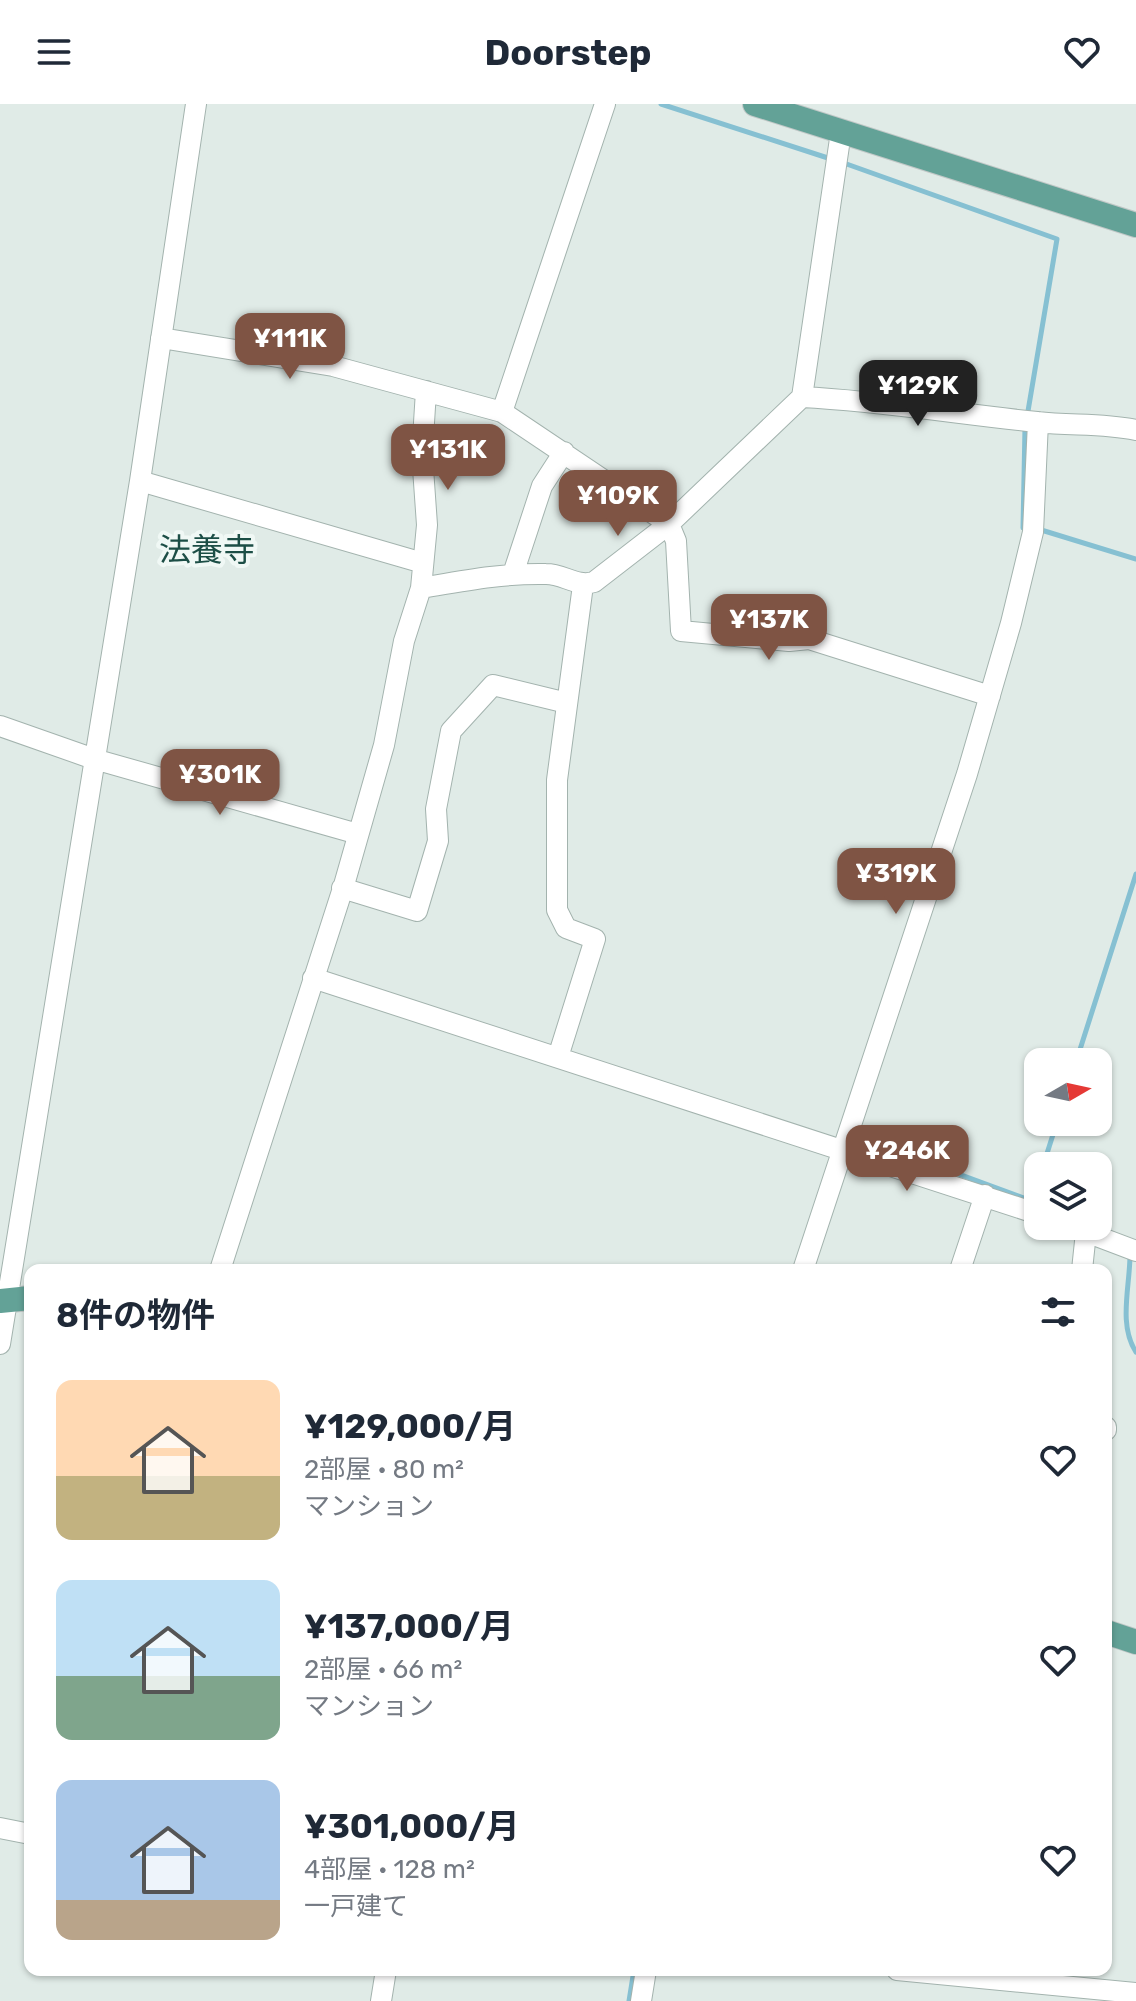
<!DOCTYPE html>
<html lang="ja">
<meta charset="utf-8">
<style>
:root{--surface:#fff;--page:#f2f2f3;--text:#1f2937;--muted:#747a83;--accent:#7f5444}
body{margin:0;font-family:Rubik,"Noto Sans JP",sans-serif;background:var(--page);color:var(--text);height:100vh;display:flex;flex-direction:column;font-size:30px;white-space:nowrap}
*{box-sizing:border-box;margin:0}
p{font-size:26px;color:var(--muted)}
.icon{flex:none;width:44px;height:44px;fill:none;stroke:currentColor;stroke-width:2;stroke-linecap:round;stroke-linejoin:round}
.map{position:relative;flex:1;overflow:hidden}
.sheet{position:absolute;left:24px;top:1160px;width:1088px;height:712px;display:flex;flex-direction:column;background:var(--surface);border-radius:16px;box-shadow:0 2px 6px #0004}
.sheet>*{flex:none}
.needle{width:52px;rotate:81deg}
.buttons{position:absolute;left:1024px;top:944px;display:grid;gap:16px}
.buttons a{display:grid;place-items:center;width:88px;height:88px;border-radius:16px;background:var(--surface);box-shadow:0 2px 6px #0004;font-size:40px}
.price{position:absolute;translate:-50% -68px;padding:0 18px;border-radius:16px;background:var(--accent);color:#fff;font-size:26px;line-height:52px;filter:drop-shadow(0 2px 4px #0008)}
.price::after{content:'';position:absolute;left:50%;top:48px;width:24px;height:18px;margin-left:-12px;background:inherit;clip-path:polygon(0 0,100% 0,50% 100%)}
.price.current{background:#222;color:#fff}
ul{padding:0;list-style:none}
li{display:flex;align-items:center;gap:24px;height:200px;padding:0 32px}
li span{display:grid;place-items:center;flex:none;width:224px;height:160px;border-radius:16px;color:#555}
li>.icon{margin-inline-start:auto}
span .icon{width:96px;height:96px;fill:#fffc;stroke-width:1}
li b{font-size:34px}
h2{display:flex;justify-content:space-between;align-items:center;height:96px;padding:0 32px;font-size:34px}
header{display:flex;justify-content:space-between;align-items:center;height:104px;padding:0 32px;background:var(--surface);font-size:36px;font-weight:700}
.map>svg:first-child{display:block}
</style>
<header><svg class="icon" aria-label="menu" viewBox="0 0 24 24"><path d="M4 6h16M4 12h16M4 18h16"/></svg>Doorstep<svg class="icon" aria-label="heart" viewBox="0 0 24 24"><path d="M12 20l-8-8c-3-5 5-10 8-4 3-6 11-1 8 4z"/></svg></header>
<div class="map">
<svg width="1136" height="1897" viewBox="0 0 1136 1897">
<rect width="100%" height="100%" fill="#e0ebe7"/>
<g fill="none" stroke-linecap="round" stroke-linejoin="round">
<path stroke="#86c0d2" stroke-width="5" d="M 661,0 L 831,55
M 841,58 L 1057,135 L 1027,313
M 1025,323 L 1023,424 L 1028,424
M 1038,425 L 1136,455
M 1076,958 L 1136,770
M 853,1044 L 858,1033 L 1032,1097
M 1043,1062 L 1057,1018
M 1038,1076 L 1032,1097 L 1038,1099
M 1130,1151 C 1130,1182 1118,1221 1136,1248
M 629,1897 L 634,1866"/>
<defs>
<path id="minor" d="M 161,234 L 333,262 L 502,308 L 669,420 L 676,437 L 681,527 L 789,537 L 809,535 L 990,592
M 802,293 C 881,297 959,310 1037,318 C 1071,322 1103,319 1136,326
M 502,308 L 605,0
M 140,377 L 423,459
M 513,470 L 542,382 L 564,348
M 421,484 C 463,477 503,469 546,470 C 564,470 576,483 594,478 L 669,420 L 802,293 L 841,28
M 0,622 L 94,655 L 358,730
M 342,784 L 417,807 L 438,737 L 436,705 L 451,627 L 493,581 L 567,599
M 313,874 L 1038,1110
M 558,953 L 595,835 L 566,824 L 557,806 L 557,676 L 583,481
M 1070,1122 L 1136,1147
M 220,1166 L 344,781 L 384,641 L 404,537 L 421,484 L 427,421 L 422,350 L 426,287
M 803,1166 L 967,670 L 1011,519 L 1033,428 L 1038,318
M 960,1166 L 985,1091
M 1082,1166 L 1086,1128
M 0,1240 L 140,377 L 196,0
M 1106,1323 L 1106,1326
M 0,1724 L 30,1730
M 897,1866 L 1136,1889
M 381,1897 L 386,1866
M 641,1897 L 646,1866"/>
<path id="major" d="M 755,0 L 1136,121
M 0,1197 L 30,1194
M 1106,1528 L 1136,1538"/>
</defs>
<use href="#minor" stroke="#a3b3ae" stroke-width="22"/>
<use href="#major" stroke="#c1c8c7" stroke-width="26"/>
<use href="#minor" stroke="#fff" stroke-width="20"/>
<use href="#major" stroke="#63a297" stroke-width="24"/>
</g>
<g text-anchor="middle" dominant-baseline="central" stroke-width="8" stroke-linejoin="round" paint-order="stroke">
<g font-size="32" fill="#1c4e46" stroke="#f0f8f5">
<text x="207" y="446">法養寺</text>
</g>
</g>
</svg>
<div class="buttons">
<a><svg class="needle" viewBox="-14 -14 28 28"><path d="M0-13l5 13h-10z" fill="#e53935"/><path d="M0 13l5-13h-10z" fill="#747a83"/></svg></a>
<a><svg class="icon" aria-label="layers" viewBox="0 0 24 24"><path d="M12 4l9 5-9 5-9-5zM3 14l9 5 9-5"/></svg></a>
</div>
<b class="price" style="left:290px;top:277px">¥111K</b>
<b class="price current" style="left:918px;top:324px">¥129K</b>
<b class="price" style="left:448px;top:388px">¥131K</b>
<b class="price" style="left:618px;top:434px">¥109K</b>
<b class="price" style="left:769px;top:558px">¥137K</b>
<b class="price" style="left:220px;top:713px">¥301K</b>
<b class="price" style="left:896px;top:812px">¥319K</b>
<b class="price" style="left:907px;top:1089px">¥246K</b>
<section class="sheet">
<h2>8件の物件<svg class="icon" aria-label="filters" viewBox="0 0 24 24"><path d="M4 7h16M4 17h16"/><circle cx="9" cy="7" r="2"/><circle cx="15" cy="17" r="2"/></svg></h2>
<ul>
<li><span style="background:linear-gradient(#ffd9b3 60%,#c2b280 0)"><svg class="icon" aria-label="home" viewBox="0 0 24 24"><path d="M3 11l9-7 9 7M6 9v11h12V9"/></svg></span><div><b>¥129,000/月</b><p>2部屋 · 80 m²</p><p>マンション</p></div><svg class="icon" aria-label="heart" viewBox="0 0 24 24"><path d="M12 20l-8-8c-3-5 5-10 8-4 3-6 11-1 8 4z"/></svg></li>
<li><span style="background:linear-gradient(#bfe0f5 60%,#7fa58c 0)"><svg class="icon" aria-label="home" viewBox="0 0 24 24"><path d="M3 11l9-7 9 7M6 9v11h12V9"/></svg></span><div><b>¥137,000/月</b><p>2部屋 · 66 m²</p><p>マンション</p></div><svg class="icon" aria-label="heart" viewBox="0 0 24 24"><path d="M12 20l-8-8c-3-5 5-10 8-4 3-6 11-1 8 4z"/></svg></li>
<li><span style="background:linear-gradient(#a9c7e8 75%,#b9a48a 0)"><svg class="icon" aria-label="home" viewBox="0 0 24 24"><path d="M3 11l9-7 9 7M6 9v11h12V9"/></svg></span><div><b>¥301,000/月</b><p>4部屋 · 128 m²</p><p>一戸建て</p></div><svg class="icon" aria-label="heart" viewBox="0 0 24 24"><path d="M12 20l-8-8c-3-5 5-10 8-4 3-6 11-1 8 4z"/></svg></li>
</ul>
</section>
</div>
